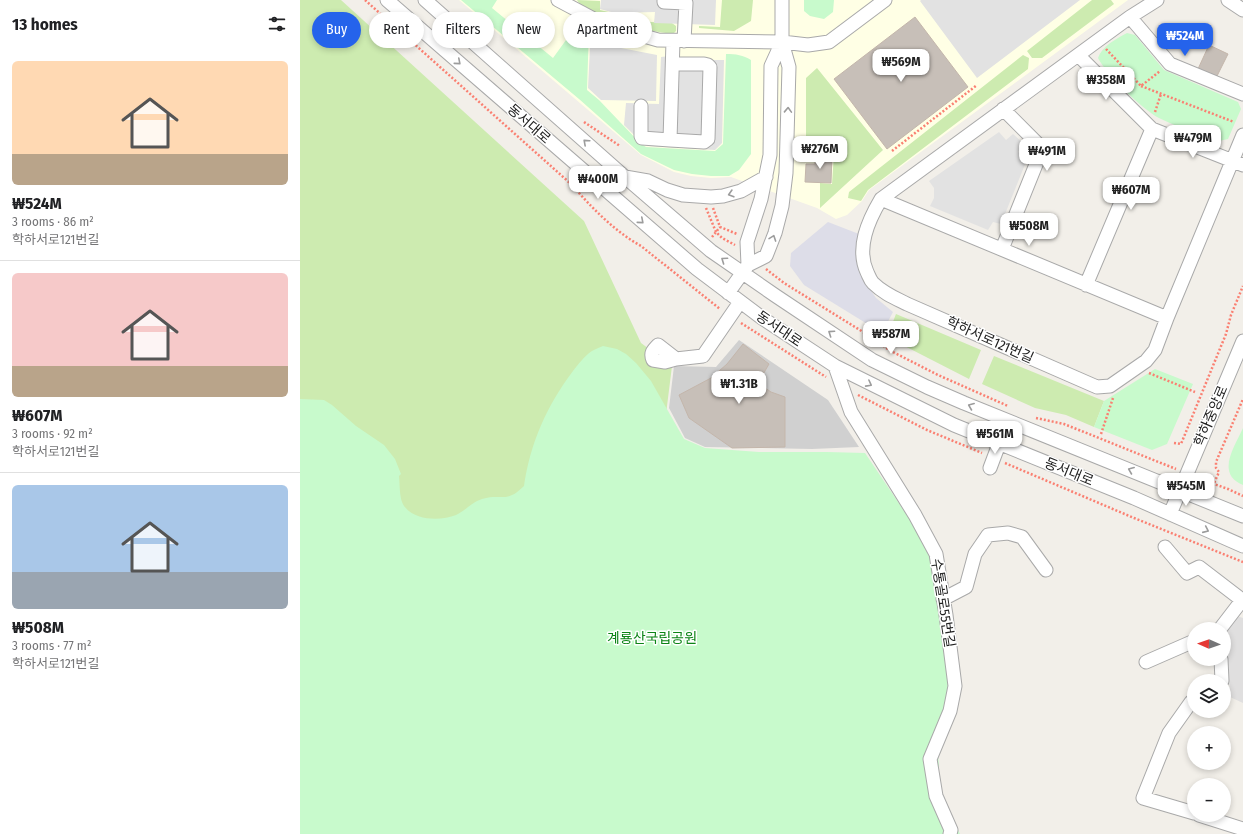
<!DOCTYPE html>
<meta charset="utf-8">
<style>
:root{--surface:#fff;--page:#f2f2f2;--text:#202124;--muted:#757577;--line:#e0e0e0;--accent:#2563eb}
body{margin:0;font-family:"Fira Sans Condensed","Noto Sans KR",sans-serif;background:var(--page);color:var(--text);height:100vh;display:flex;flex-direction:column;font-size:15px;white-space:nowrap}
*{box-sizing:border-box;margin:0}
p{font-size:13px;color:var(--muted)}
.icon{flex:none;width:22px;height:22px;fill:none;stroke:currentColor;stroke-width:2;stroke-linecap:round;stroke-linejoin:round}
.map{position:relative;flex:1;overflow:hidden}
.side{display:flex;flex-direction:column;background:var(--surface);width:300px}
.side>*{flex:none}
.banner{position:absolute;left:12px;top:12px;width:380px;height:36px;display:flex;gap:8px}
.needle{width:26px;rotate:272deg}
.tools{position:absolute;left:887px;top:622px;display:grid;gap:8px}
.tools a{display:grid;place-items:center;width:44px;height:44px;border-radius:50%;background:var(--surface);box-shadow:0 2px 6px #0003;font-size:20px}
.price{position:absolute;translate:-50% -34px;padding:0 9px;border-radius:8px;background:#fff;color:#222;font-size:13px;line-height:26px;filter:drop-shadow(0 1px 2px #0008)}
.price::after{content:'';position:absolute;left:50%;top:24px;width:12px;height:9px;margin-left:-6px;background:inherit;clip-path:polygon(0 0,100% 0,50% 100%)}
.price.current{background:var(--accent);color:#fff}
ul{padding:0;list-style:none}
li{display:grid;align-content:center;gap:8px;height:212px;padding:0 12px}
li+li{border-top:1px solid var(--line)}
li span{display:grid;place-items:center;height:124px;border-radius:6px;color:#555}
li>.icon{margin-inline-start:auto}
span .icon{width:72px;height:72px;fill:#fffc;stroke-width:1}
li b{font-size:17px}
h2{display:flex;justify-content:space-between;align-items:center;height:48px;padding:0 12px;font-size:17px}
.tag{padding:0 14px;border-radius:18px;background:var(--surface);box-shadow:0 2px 6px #0003;font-size:14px;line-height:36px}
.tag.current{background:var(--accent);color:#fff}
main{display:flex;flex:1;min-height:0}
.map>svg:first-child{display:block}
</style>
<main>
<section class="side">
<h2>13 homes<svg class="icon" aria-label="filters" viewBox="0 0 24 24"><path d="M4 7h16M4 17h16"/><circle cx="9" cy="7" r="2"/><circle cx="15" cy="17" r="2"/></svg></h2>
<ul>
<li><span style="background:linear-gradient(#ffd9b3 75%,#b9a48a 0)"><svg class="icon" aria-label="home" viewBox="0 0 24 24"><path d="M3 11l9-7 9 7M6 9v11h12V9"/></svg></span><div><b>₩524M</b><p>3 rooms · 86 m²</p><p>학하서로121번길</p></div></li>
<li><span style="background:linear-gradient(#f6c9c9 75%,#b9a48a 0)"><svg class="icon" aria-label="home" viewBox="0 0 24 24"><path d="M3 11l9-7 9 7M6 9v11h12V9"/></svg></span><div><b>₩607M</b><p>3 rooms · 92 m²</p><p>학하서로121번길</p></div></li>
<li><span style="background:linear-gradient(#a9c7e8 70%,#9aa5b1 0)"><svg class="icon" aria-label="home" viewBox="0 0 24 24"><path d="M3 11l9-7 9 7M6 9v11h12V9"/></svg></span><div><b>₩508M</b><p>3 rooms · 77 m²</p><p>학하서로121번길</p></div></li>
</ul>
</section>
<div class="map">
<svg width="943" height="834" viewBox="0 0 943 834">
<rect width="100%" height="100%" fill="#f2efe9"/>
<path fill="#e0dfdf" d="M 937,616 L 943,618 L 943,703 L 930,697 L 926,630 Z"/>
<path fill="#ffffe5" d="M 159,0 L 828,0 L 569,190 L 562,201 L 547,215 L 536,219 L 517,208 L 431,177 L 411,178 L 391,176 L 374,172 L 341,155 Z"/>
<path fill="#d0d0d0" d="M 439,340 L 528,400 L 559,447 L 512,449 L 405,447 L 385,438 L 369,408 L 374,366 L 416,367 Z"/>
<path fill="#cdebb0" d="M 0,0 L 41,0 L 284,221 L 341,343 L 372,366 L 366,414 L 0,834 Z
M 277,0 L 300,1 L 300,10 L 351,22 L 372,23 L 376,26 L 376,31 L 373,34 C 348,30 289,24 277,0 Z
M 422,0 L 453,0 L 451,21 L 434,31 L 399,28 L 399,26 L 420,27 Z
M 792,0 L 811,0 L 814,4 L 742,58 L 732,58 L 727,51 Z
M 723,55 L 729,58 L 728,69 L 568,190 L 561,201 L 548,198 L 549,192 Z
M 517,68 L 583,150 L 520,208 L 520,183 L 532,184 L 534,154 L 506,153 L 506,78 Z
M 596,314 L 681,350 L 669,379 L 587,337 Z
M 694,356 L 804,401 L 794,427 L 766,415 L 735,408 L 682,384 Z"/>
<path fill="#c8facc" d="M 161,0 L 197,0 L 192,8 L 253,58 L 274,29 L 281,26 L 289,29 L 287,90 L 299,100 L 340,143 L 346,147 L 415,151 L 423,144 L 426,54 C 436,54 443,55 451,60 L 451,154 L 439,170 L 429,176 L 411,176 L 392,174 L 374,170 L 341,154 L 279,99 Z
M 504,0 L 534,0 L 533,12 L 524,19 L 510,16 L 504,11 Z
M 827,33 L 835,35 L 864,70 L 938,102 L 941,109 L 928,139 L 919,141 C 900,134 877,127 859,118 C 843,110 806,74 798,58 C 802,46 816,39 827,33 Z
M 303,346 L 317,349 L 326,354 L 336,363 L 351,381 L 384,439 L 405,448 L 459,452 L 527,452 L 565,453 L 617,530 L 631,556 L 651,686 L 646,712 L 636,735 L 639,765 L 638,777 L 646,806 L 660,834 L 0,834 L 0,399 L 24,400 L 32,405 L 56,426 L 84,445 L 95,459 L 101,474 L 99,476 C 100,485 99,499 104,506 C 115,521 141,521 156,515 C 165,511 172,502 182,499 C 202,493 206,504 224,486 C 230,444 247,405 273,371 C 278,365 284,356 292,351 C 295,349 299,348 303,346 Z
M 855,369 L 893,384 L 867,444 L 852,450 L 794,427 L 804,401 Z
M 943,428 L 943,485 C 915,474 935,446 943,428 Z"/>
<path fill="#e2e2e2" d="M 301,0 L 416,0 L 415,25 L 354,23 L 355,12 L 315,13 L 300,9 Z
M 621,0 L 780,0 L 677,78 L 620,1 Z
M 290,47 L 316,47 L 357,55 L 356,101 L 301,100 L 288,88 Z
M 370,56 L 386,60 L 424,60 L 422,143 L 415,150 L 348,146 L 342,143 L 324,125 L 326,103 L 359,104 L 361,57 Z
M 699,132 L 706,140 L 713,134 L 724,144 L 718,152 L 728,157 L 701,224 L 693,222 L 688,230 L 630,206 L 634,198 L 634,188 L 629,181 Z"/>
<path fill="#dddde8" d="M 528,222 L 559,234 L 559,266 L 565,282 L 576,298 L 593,312 L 582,333 L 504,285 L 490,266 L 491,253 Z"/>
<path fill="#c7bfb8" stroke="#c4b6ab" d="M 615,17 L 668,87 L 587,149 L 534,79 Z
M 909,45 L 928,54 L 916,78 L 898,69 Z
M 516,155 L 532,155 L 531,183 L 505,182 L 506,164 L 515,164 Z
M 443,344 L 469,364 L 458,383 L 471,392 L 485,397 L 485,447 L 432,448 L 389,418 L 379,395 L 411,378 L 427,364 Z"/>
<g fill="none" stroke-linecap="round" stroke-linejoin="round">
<defs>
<path id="minor" d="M 87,0 L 397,269 L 462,318 L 535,366 L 654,425 L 834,498 L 943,546
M 125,0 L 325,177 L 411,251 L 476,296 L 572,360 L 627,387 L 664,403 L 943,516
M 258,0 L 305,25 L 358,40 L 482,42 L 508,45 L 529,42 L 585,0
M 364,0 L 364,2 L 386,3 L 384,41
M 857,0 L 830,17 L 581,199 C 568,221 556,248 567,272 C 569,276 570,280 573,283 C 583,293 595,298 607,304 L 797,387 L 810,386 L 846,361 L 855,350 L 867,318 L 943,135
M 928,0 L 943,10
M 830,17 L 870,64 L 943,94
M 778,55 L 852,129 L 943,165
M 341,106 L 341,136 L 342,138 L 370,140 L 373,41
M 370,140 L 404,142 L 408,139 L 410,67 L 408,65 L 404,64 L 373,64
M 325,177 L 348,181 L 367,190 L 383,195 L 411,197 L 423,196 L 441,191 L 466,177
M 581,199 L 867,318
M 702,249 L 739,157 L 737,143 L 703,109
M 448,265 L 447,242 L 461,199 L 470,155 L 471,66 L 482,42
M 786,285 L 852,129
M 428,293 L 448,265 L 466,256 L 475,233 L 482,206 L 486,173 L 489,67 L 482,42 L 482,0
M 376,359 L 358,345 C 353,350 350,353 353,360 L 365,362 L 376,359 L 403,356 L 440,302
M 535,366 L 551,412 L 615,515 L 636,554 L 646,615 L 655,686 L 650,711 L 630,759 L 636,796 L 651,830 L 650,834
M 690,468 L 699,444
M 870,514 L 943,341
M 865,547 L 887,573 L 899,567 L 942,600
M 643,599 L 666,587 L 675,554 L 688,535 L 708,533 L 722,537 L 746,570
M 920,629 L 943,599
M 921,659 L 922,681
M 846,662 L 894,641
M 894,702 L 891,702 L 869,733 L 843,798 L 894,813
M 899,815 L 943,829"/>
</defs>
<use href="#minor" stroke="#a9a9a9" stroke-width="15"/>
<path stroke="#fa8072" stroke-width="2.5" stroke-dasharray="2 2" stroke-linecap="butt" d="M 65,0 L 271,184 C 291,207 314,231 341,246 L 420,309
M 806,49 L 841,86 L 860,71
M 841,86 L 934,122
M 855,112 L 861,94
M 284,122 L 320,146
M 592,151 L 677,85
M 406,208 L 416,232 L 422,238 L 435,245
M 413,208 L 420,227 L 437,234
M 412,237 L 420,227
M 466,269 L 484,283 L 576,340 L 589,350 L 638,375 L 708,406
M 441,323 L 526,377
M 849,373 L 895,392
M 558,395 L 627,430 L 682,453
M 736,418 L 764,424 L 876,469
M 801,434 L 813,398
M 874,443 L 881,444 L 926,334 L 931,315 L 943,286
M 705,463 L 834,518 L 943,562
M 897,478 L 928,489 L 943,496
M 911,490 L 919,472 L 916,468 L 916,462 L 943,399"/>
<use href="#minor" stroke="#fff" stroke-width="13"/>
</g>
<defs><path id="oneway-chevron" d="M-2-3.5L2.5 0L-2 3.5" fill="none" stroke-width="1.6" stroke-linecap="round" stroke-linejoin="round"/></defs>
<g stroke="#9c9c9c">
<use href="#oneway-chevron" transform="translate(158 62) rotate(41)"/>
<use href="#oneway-chevron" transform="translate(488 110) rotate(-88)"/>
<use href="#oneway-chevron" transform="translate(286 142) rotate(-138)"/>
<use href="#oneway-chevron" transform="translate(431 194) rotate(164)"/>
<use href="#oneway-chevron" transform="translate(341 221) rotate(41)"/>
<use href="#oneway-chevron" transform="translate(473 238) rotate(-70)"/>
<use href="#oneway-chevron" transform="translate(424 260) rotate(-145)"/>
<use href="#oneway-chevron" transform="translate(531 333) rotate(-146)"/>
<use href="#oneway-chevron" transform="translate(569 384) rotate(28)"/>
<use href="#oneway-chevron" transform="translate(671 406) rotate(-158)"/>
<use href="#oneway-chevron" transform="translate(831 470) rotate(-158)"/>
<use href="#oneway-chevron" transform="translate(906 530) rotate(24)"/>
</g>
<g text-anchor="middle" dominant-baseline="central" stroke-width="3" stroke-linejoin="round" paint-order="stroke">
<g font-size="14" fill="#222" stroke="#fff">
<text transform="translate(229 124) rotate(41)">동서대로</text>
<text transform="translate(479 329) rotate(34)">동서대로</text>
<text transform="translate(690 340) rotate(24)">학하서로121번길</text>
<text transform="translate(911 416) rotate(-67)">학하중앙로</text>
<text transform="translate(769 472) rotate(22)">동서대로</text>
<text transform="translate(643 603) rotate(81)">수통골로55번길</text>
</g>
<g font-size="14" fill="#0c8416" stroke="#fff">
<text x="352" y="638">계룡산국립공원</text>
</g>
</g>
</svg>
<div class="tools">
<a><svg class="needle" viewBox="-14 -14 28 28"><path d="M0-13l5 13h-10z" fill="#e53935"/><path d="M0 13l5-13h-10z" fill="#757577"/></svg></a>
<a><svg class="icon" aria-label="layers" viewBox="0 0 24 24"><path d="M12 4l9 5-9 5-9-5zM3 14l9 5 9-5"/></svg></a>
<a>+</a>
<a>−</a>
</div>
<b class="price current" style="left:885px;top:57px">₩524M</b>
<b class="price" style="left:601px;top:83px">₩569M</b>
<b class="price" style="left:806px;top:101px">₩358M</b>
<b class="price" style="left:893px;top:159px">₩479M</b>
<b class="price" style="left:520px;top:170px">₩276M</b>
<b class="price" style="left:747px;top:172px">₩491M</b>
<b class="price" style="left:298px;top:200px">₩400M</b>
<b class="price" style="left:831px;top:211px">₩607M</b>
<b class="price" style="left:729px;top:247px">₩508M</b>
<b class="price" style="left:591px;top:355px">₩587M</b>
<b class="price" style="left:439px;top:405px">₩1.31B</b>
<b class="price" style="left:695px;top:455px">₩561M</b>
<b class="price" style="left:886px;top:507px">₩545M</b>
<div class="banner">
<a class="tag current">Buy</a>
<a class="tag">Rent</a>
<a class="tag">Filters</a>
<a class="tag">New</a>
<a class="tag">Apartment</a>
</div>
</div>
</main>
